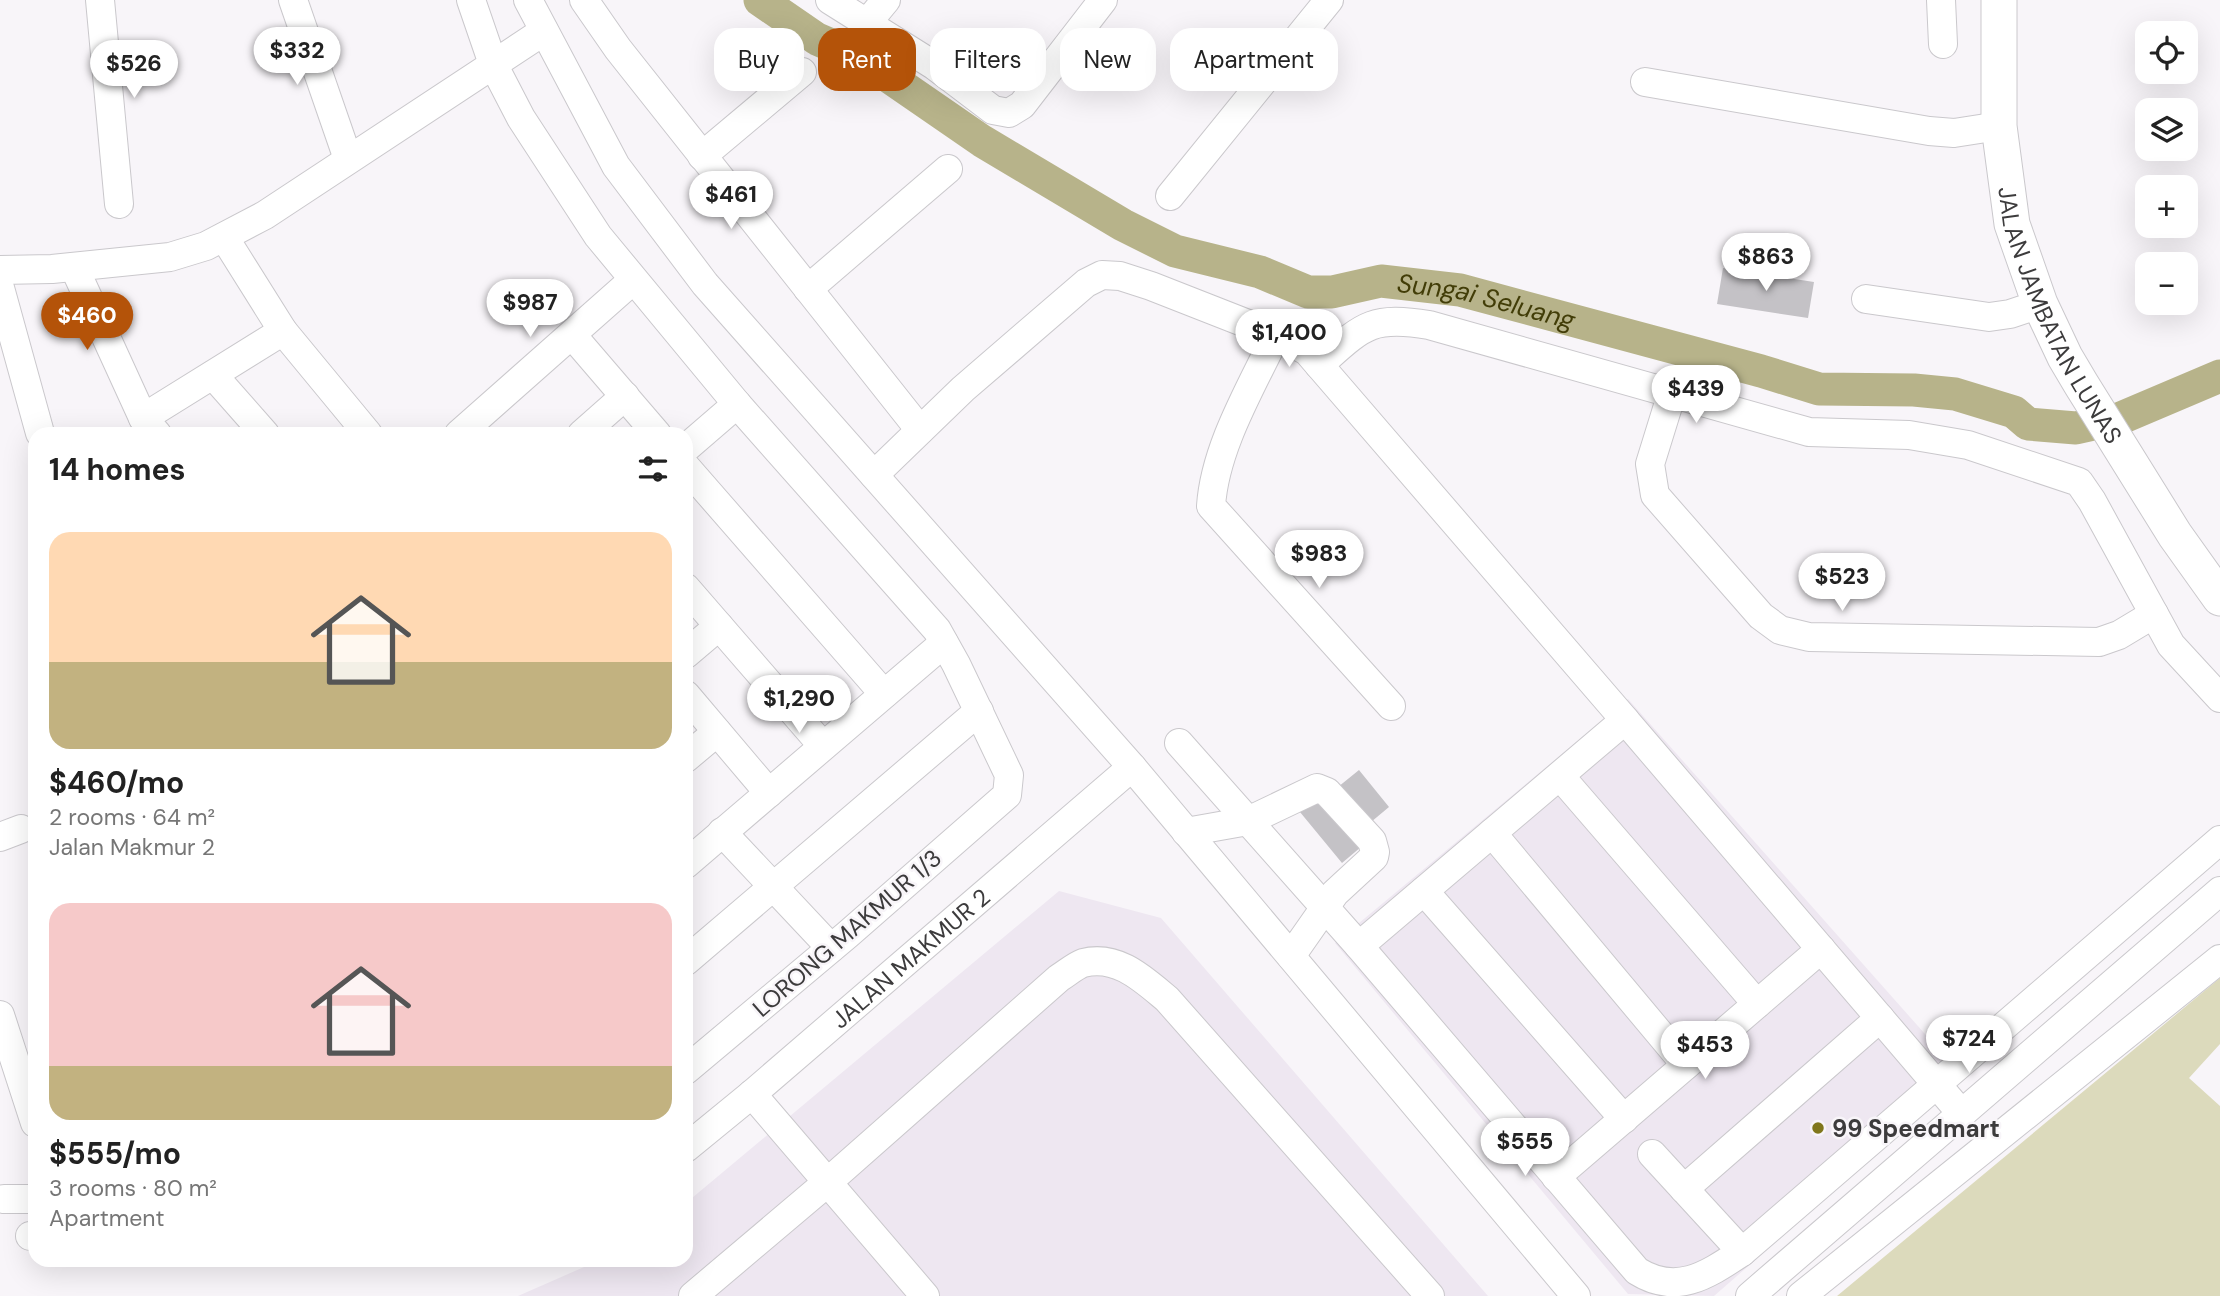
<!DOCTYPE html>
<meta charset="utf-8">
<style>
:root{--surface:#fff;--page:#f2f2f2;--text:#222;--muted:#767676;--accent:#b45309}
body{margin:0;font-family:"DM Sans",sans-serif;background:var(--page);color:var(--text);height:100vh;display:flex;flex-direction:column;font-size:26px;white-space:nowrap}
*{box-sizing:border-box;margin:0}
p{font-size:23px;color:var(--muted)}
.icon{flex:none;width:38px;height:38px;fill:none;stroke:currentColor;stroke-width:2;stroke-linecap:round;stroke-linejoin:round}
.map{position:relative;flex:1;overflow:hidden}
.sheet{position:absolute;left:28px;top:427px;width:665px;height:840px;display:flex;flex-direction:column;background:var(--surface);border-radius:21px;box-shadow:0 7px 28px #0002}
.sheet>*{flex:none}
.hud{position:absolute;left:714px;top:28px;width:665px;height:63px;display:flex;gap:14px}
.buttons{position:absolute;left:2135px;top:21px;display:grid;gap:14px}
.buttons a{display:grid;place-items:center;width:63px;height:63px;border-radius:14px;background:var(--surface);box-shadow:0 7px 28px #0002;font-size:35px}
.price{position:absolute;translate:-50% -60px;padding:0 16px;border-radius:24px;background:#fff;color:#222;font-size:23px;line-height:46px;filter:drop-shadow(0 2px 4px #0008)}
.price::after{content:'';position:absolute;left:50%;top:42px;width:21px;height:16px;margin-left:-10px;background:inherit;clip-path:polygon(0 0,100% 0,50% 100%)}
.price.selected{background:var(--accent);color:#fff}
ul{padding:0;list-style:none}
li{display:grid;align-content:center;gap:14px;height:371px;padding:0 21px}
li span{display:grid;place-items:center;height:217px;border-radius:21px;color:#555}
li>.icon{margin-inline-start:auto}
span .icon{width:126px;height:126px;fill:#fffc;stroke-width:1}
li b{font-size:30px}
h2{display:flex;justify-content:space-between;align-items:center;height:84px;padding:0 21px;font-size:30px}
.pill{padding:0 24px;border-radius:21px;background:var(--surface);box-shadow:0 7px 28px #0002;font-size:24px;line-height:63px}
.pill.selected{background:var(--accent);color:#fff}
.map>svg:first-child{display:block}
</style>
<div class="map">
<svg width="2220" height="1296" viewBox="0 0 2220 1296">
<rect width="100%" height="100%" fill="#f8f5f9"/>
<path fill="#eee7f1" d="M 1628,699 L 1964,1078 L 1714,1296 L 1628,1294 L 1335,943 Z
M 1059,891 L 1161,918 L 1488,1296 L 518,1296 L 600,1260 L 686,1260 L 686,1203 Z"/>
<path fill="#dcdabc" d="M 2220,978 L 2220,1044 L 2189,1078 L 2220,1106 L 2220,1296 L 1837,1296 Z"/>
<g fill="none" stroke-linecap="round" stroke-linejoin="round">
<path stroke="#b7b38a" stroke-width="33" id="s1" d="M 760,0 L 817,39 L 863,59 L 982,141 L 1123,225 L 1175,251 L 1260,272 L 1308,292 L 1332,292 L 1381,281 L 1460,290 L 1761,371 L 1819,389 L 1914,390 L 1955,394 L 2014,412 L 2028,424 L 2076,428 L 2121,418 L 2220,376"/>
</g>
<path fill="#c4c2c6" d="M 1723,268 L 1814,282 L 1808,318 L 1717,304 Z
M 1359,770 L 1389,807 L 1353,837 L 1361,847 L 1342,863 L 1295,806 L 1322,800 Z"/>
<g fill="none" stroke-linecap="round" stroke-linejoin="round">
<defs>
<g id="minor">
<path d="M 100,0 L 119,204"/>
<path d="M 293,0 L 348,159"/>
<path d="M 471,0 L 493,64 L 521,118 L 598,236 L 737,404 L 937,630 L 956,664 L 1009,775 L 1007,795 L 847,935 L 686,1070"/>
<path d="M 528,0 L 616,166 L 705,284 L 1132,767 L 1576,1296"/>
<path d="M 584,0 L 618,49 L 920,430"/>
<path d="M 830,0 L 935,66 L 993,110 L 1009,113 L 1022,105 L 1103,0"/>
<path d="M 1941,0 L 1943,44"/>
<path d="M 867,23 L 886,0"/>
<path d="M 1645,82 L 1929,131 L 1954,133 L 1999,126"/>
<path d="M 702,156 L 802,72"/>
<path d="M 1170,196 L 1329,0"/>
<path d="M 224,237 L 283,331 L 368,434"/>
<path d="M 74,267 L 143,418 L 157,434"/>
<path d="M 0,270 L 52,269 L 170,257 L 206,246 L 265,215 L 544,31"/>
<path d="M 0,288 L 40,433"/>
<path d="M 808,289 L 948,169"/>
<path d="M 1866,299 L 1989,317 L 2010,314 L 2040,304"/>
<path d="M 572,335 L 657,434"/>
<path d="M 1276,335 C 1251,388 1215,447 1211,506 L 1391,706"/>
<path d="M 1319,365 C 1362,327 1370,315 1429,325 L 1809,432 L 1909,435 L 1968,445 L 2079,482 L 2092,501 L 2171,645 L 2220,698"/>
<path d="M 213,375 L 265,434"/>
<path d="M 1672,393 L 1650,464 L 1655,495 L 1761,616 L 1780,630 L 1809,637 L 2099,642 L 2119,635 L 2154,614"/>
<path d="M 143,418 L 283,331"/>
<path d="M 459,434 L 633,280"/>
<path d="M 582,434 L 625,396"/>
<path d="M 686,448 L 737,404"/>
<path d="M 686,467 L 884,694"/>
<path d="M 874,475 L 963,389 L 1086,283 L 1102,275 L 1120,276 L 1151,286 L 1276,335 L 1307,351 L 1625,720"/>
<path d="M 686,588 L 823,746"/>
<path d="M 686,654 L 719,626"/>
<path d="M 686,695 L 769,793"/>
<path d="M 1179,743 L 1359,946 L 1637,1271 C 1677,1296 1707,1275 1742,1252 L 2220,840"/>
<path d="M 686,758 L 717,732"/>
<path d="M 1560,776 L 1757,1004"/>
<path d="M 722,832 L 831,948"/>
<path d="M 1186,832 L 1248,821 L 1317,788 L 1327,792 L 1372,841 L 1375,852 L 1374,857 L 1335,893 L 1291,956"/>
<path d="M 1492,833 L 1686,1065"/>
<path d="M 0,837 L 21,829"/>
<path d="M 686,864 L 944,643"/>
<path d="M 1424,891 L 1624,1119"/>
<path d="M 1359,946 L 1625,720 L 1962,1114"/>
<path d="M 686,961 L 979,711"/>
<path d="M 0,1015 L 35,1123"/>
<path d="M 752,1094 L 925,1296"/>
<path id="s2" d="M 686,1148 L 752,1094 L 1132,767"/>
<path d="M 1652,1154 L 1742,1252"/>
<path d="M 1556,1177 L 1821,949"/>
<path d="M 1684,1189 L 1880,1018"/>
<path d="M 4,1199 L 35,1199"/>
<path d="M 30,1236 L 35,1236"/>
<path d="M 693,1296 L 829,1181 L 1059,978 C 1067,973 1075,966 1083,963 C 1117,954 1143,979 1167,999 L 1430,1296"/>
<path d="M 1750,1296 L 2220,891"/>
<path d="M 1801,1296 L 2220,959"/>
</g>
<g id="major">
<path id="s3" d="M 1999,0 L 1999,126 L 2012,224 L 2040,304 L 2065,357 L 2081,384 L 2175,535 L 2220,598"/>
</g>
</defs>
<use href="#minor" stroke="#cac8cc" stroke-width="30"/>
<use href="#major" stroke="#cac8cc" stroke-width="37"/>
<use href="#minor" stroke="#fff" stroke-width="28"/>
<use href="#major" stroke="#fff" stroke-width="35"/>
</g>
<circle fill="#80771c" stroke="#f8f5f9" stroke-width="2.5" cx="1818" cy="1128" r="7"/>
<g text-anchor="middle" dominant-baseline="central" stroke-width="5" stroke-linejoin="round" paint-order="stroke">
<g font-size="24" fill="#3c3b3c" stroke="#f8f5f9">
<text stroke="none"><textPath href="#s3" startOffset="327">JALAN JAMBATAN LUNAS</textPath></text>
<text transform="translate(847 933) rotate(-41)">LORONG MAKMUR 1/3</text>
<text stroke="none"><textPath href="#s2" startOffset="294">JALAN MAKMUR 2</textPath></text>
</g>
<g font-size="24" font-weight="bold" fill="#3c3b3c" stroke="#f8f5f9" text-anchor="start">
<text x="1832" y="1128">99 Speedmart</text>
</g>
<g font-size="26" font-style="italic" fill="#423d08" stroke="#f8f5f9">
<text stroke="none"><textPath href="#s1" startOffset="807">Sungai Seluang</textPath></text>
</g>
</g>
</svg>
<div class="buttons">
<a><svg class="icon" aria-label="locate" viewBox="0 0 24 24"><circle cx="12" cy="12" r="6"/><path d="M12 2v4M12 18v4M2 12h4M18 12h4"/></svg></a>
<a><svg class="icon" aria-label="layers" viewBox="0 0 24 24"><path d="M12 4l9 5-9 5-9-5zM3 14l9 5 9-5"/></svg></a>
<a>+</a>
<a>−</a>
</div>
<b class="price" style="left:297px;top:87px">$332</b>
<b class="price" style="left:134px;top:100px">$526</b>
<b class="price" style="left:731px;top:231px">$461</b>
<b class="price" style="left:1766px;top:293px">$863</b>
<b class="price" style="left:530px;top:339px">$987</b>
<b class="price selected" style="left:87px;top:352px">$460</b>
<b class="price" style="left:1289px;top:369px">$1,400</b>
<b class="price" style="left:1696px;top:425px">$439</b>
<b class="price" style="left:1319px;top:590px">$983</b>
<b class="price" style="left:1842px;top:613px">$523</b>
<b class="price" style="left:799px;top:735px">$1,290</b>
<b class="price" style="left:1969px;top:1075px">$724</b>
<b class="price" style="left:1705px;top:1081px">$453</b>
<b class="price" style="left:1525px;top:1178px">$555</b>
<div class="hud">
<a class="pill">Buy</a>
<a class="pill selected">Rent</a>
<a class="pill">Filters</a>
<a class="pill">New</a>
<a class="pill">Apartment</a>
</div>
<section class="sheet">
<h2>14 homes<svg class="icon" aria-label="filters" viewBox="0 0 24 24"><path d="M4 7h16M4 17h16"/><circle cx="9" cy="7" r="2"/><circle cx="15" cy="17" r="2"/></svg></h2>
<ul>
<li><span style="background:linear-gradient(#ffd9b3 60%,#c2b280 0)"><svg class="icon" aria-label="home" viewBox="0 0 24 24"><path d="M3 11l9-7 9 7M6 9v11h12V9"/></svg></span><div><b>$460/mo</b><p>2 rooms · 64 m²</p><p>Jalan Makmur 2</p></div></li>
<li><span style="background:linear-gradient(#f6c9c9 75%,#c2b280 0)"><svg class="icon" aria-label="home" viewBox="0 0 24 24"><path d="M3 11l9-7 9 7M6 9v11h12V9"/></svg></span><div><b>$555/mo</b><p>3 rooms · 80 m²</p><p>Apartment</p></div></li>
</ul>
</section>
</div>
